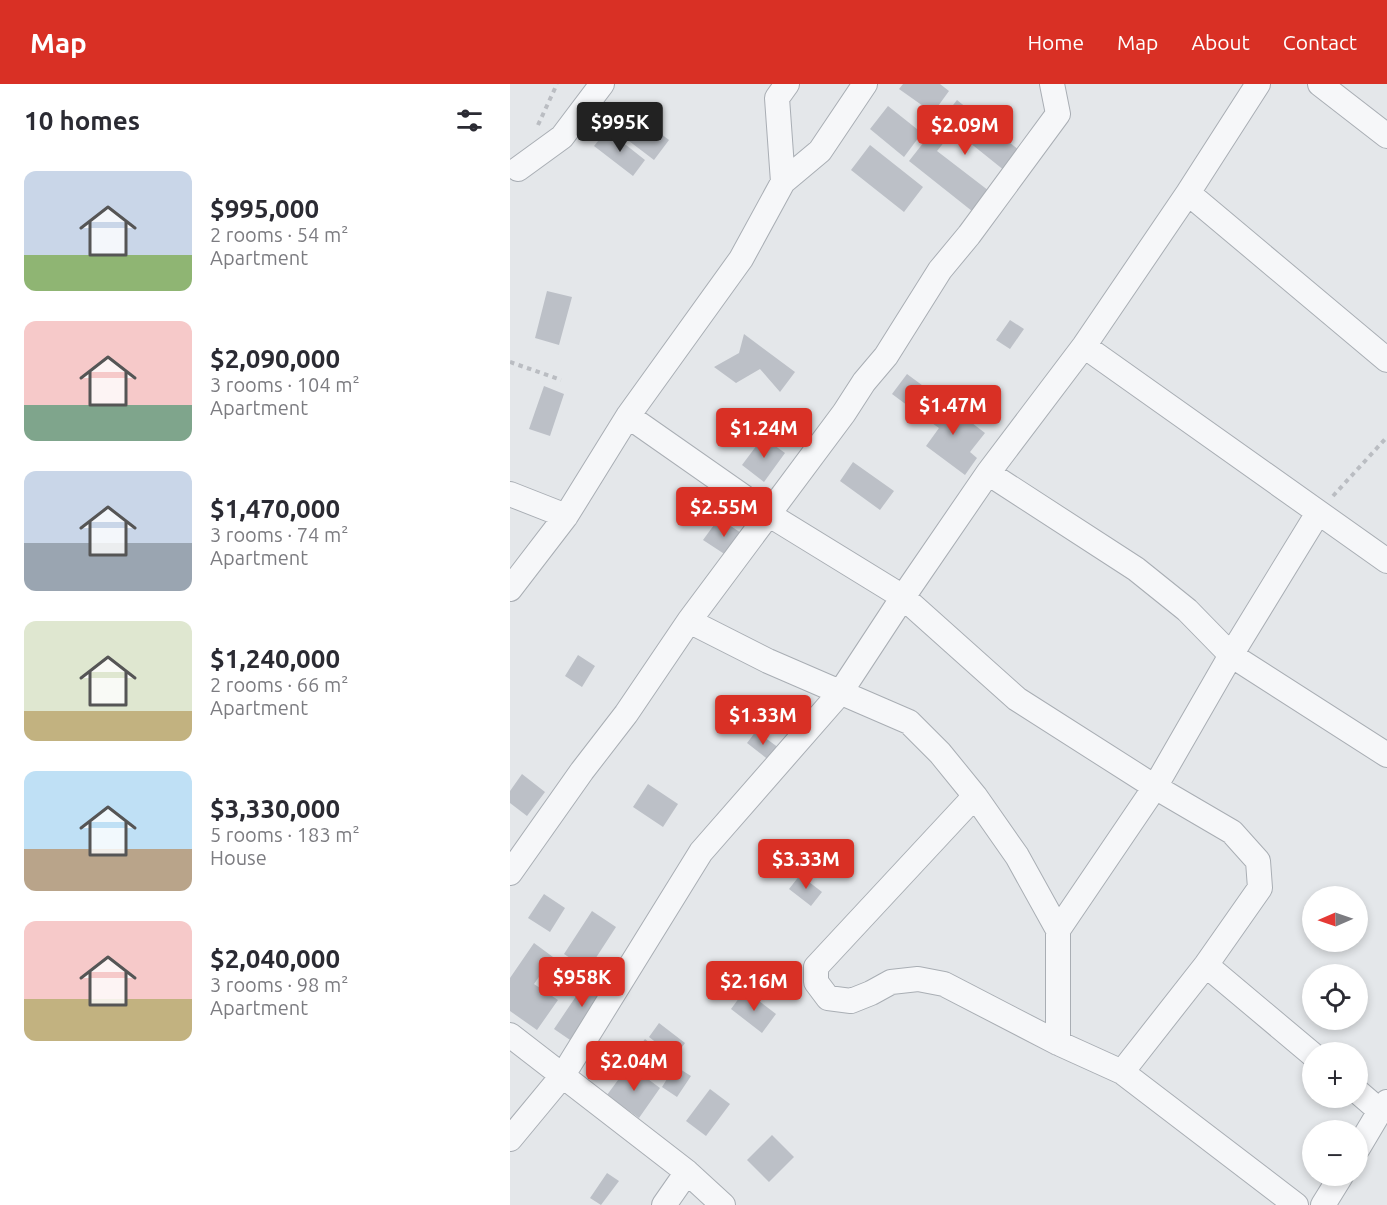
<!DOCTYPE html>
<meta charset="utf-8">
<style>
:root{--surface:#fff;--page:#f2f2f3;--text:#2b2b33;--muted:#7c7c81;--accent:#d93025}
body{margin:0;font-family:Ubuntu,sans-serif;background:var(--page);color:var(--text);height:100vh;display:flex;flex-direction:column;font-size:22px;white-space:nowrap}
*{box-sizing:border-box;margin:0}
p{font-size:20px;color:var(--muted)}
.icon{flex:none;width:33px;height:33px;fill:none;stroke:currentColor;stroke-width:2;stroke-linecap:round;stroke-linejoin:round}
.map{position:relative;flex:1;overflow:hidden}
.drawer{display:flex;flex-direction:column;background:var(--surface);width:510px}
.drawer>*{flex:none}
.needle{width:39px;rotate:268deg}
.buttons{position:absolute;left:792px;top:802px;display:grid;gap:12px}
.buttons a{display:grid;place-items:center;width:66px;height:66px;border-radius:50%;background:var(--surface);box-shadow:0 3px 9px #0003;font-size:30px}
.price{position:absolute;translate:-50% -51px;padding:0 14px;border-radius:6px;background:var(--accent);color:#fff;font-size:20px;line-height:39px;filter:drop-shadow(0 2px 3px #0008)}
.price::after{content:'';position:absolute;left:50%;top:36px;width:18px;height:14px;margin-left:-9px;background:inherit;clip-path:polygon(0 0,100% 0,50% 100%)}
.price.selected{background:#222;color:#fff}
ul{padding:0;list-style:none}
li{display:flex;align-items:center;gap:18px;height:150px;padding:0 24px}
li span{display:grid;place-items:center;flex:none;width:168px;height:120px;border-radius:12px;color:#555}
li>.icon{margin-inline-start:auto}
span .icon{width:72px;height:72px;fill:#fffc;stroke-width:1}
li b{font-size:26px}
h2{display:flex;justify-content:space-between;align-items:center;height:72px;padding:0 24px;font-size:26px}
header{display:flex;align-items:center;gap:36px;box-sizing:border-box;height:84px;padding:0 30px;background:var(--accent);color:#fff}
header strong{font-size:28px}
nav{display:flex;gap:33px;margin-inline-start:auto;font-size:21px}
main{display:flex;flex:1;min-height:0}
.map>svg:first-child{display:block}
</style>
<header>
<strong>Map</strong>
<nav><a>Home</a><a>Map</a><a>About</a><a>Contact</a></nav>
</header>
<main>
<section class="drawer">
<h2>10 homes<svg class="icon" aria-label="filters" viewBox="0 0 24 24"><path d="M4 7h16M4 17h16"/><circle cx="9" cy="7" r="2"/><circle cx="15" cy="17" r="2"/></svg></h2>
<ul>
<li><span style="background:linear-gradient(#c9d6e8 70%,#8fb573 0)"><svg class="icon" aria-label="home" viewBox="0 0 24 24"><path d="M3 11l9-7 9 7M6 9v11h12V9"/></svg></span><div><b>$995,000</b><p>2 rooms · 54 m²</p><p>Apartment</p></div></li>
<li><span style="background:linear-gradient(#f6c9c9 70%,#7fa58c 0)"><svg class="icon" aria-label="home" viewBox="0 0 24 24"><path d="M3 11l9-7 9 7M6 9v11h12V9"/></svg></span><div><b>$2,090,000</b><p>3 rooms · 104 m²</p><p>Apartment</p></div></li>
<li><span style="background:linear-gradient(#c9d6e8 60%,#9aa5b1 0)"><svg class="icon" aria-label="home" viewBox="0 0 24 24"><path d="M3 11l9-7 9 7M6 9v11h12V9"/></svg></span><div><b>$1,470,000</b><p>3 rooms · 74 m²</p><p>Apartment</p></div></li>
<li><span style="background:linear-gradient(#dfe7d0 75%,#c2b280 0)"><svg class="icon" aria-label="home" viewBox="0 0 24 24"><path d="M3 11l9-7 9 7M6 9v11h12V9"/></svg></span><div><b>$1,240,000</b><p>2 rooms · 66 m²</p><p>Apartment</p></div></li>
<li><span style="background:linear-gradient(#bfe0f5 65%,#b9a48a 0)"><svg class="icon" aria-label="home" viewBox="0 0 24 24"><path d="M3 11l9-7 9 7M6 9v11h12V9"/></svg></span><div><b>$3,330,000</b><p>5 rooms · 183 m²</p><p>House</p></div></li>
<li><span style="background:linear-gradient(#f6c9c9 65%,#c2b280 0)"><svg class="icon" aria-label="home" viewBox="0 0 24 24"><path d="M3 11l9-7 9 7M6 9v11h12V9"/></svg></span><div><b>$2,040,000</b><p>3 rooms · 98 m²</p><p>Apartment</p></div></li>
</ul>
</section>
<div class="map">
<svg width="877" height="1121" viewBox="0 0 877 1121">
<rect width="100%" height="100%" fill="#e4e7ea"/>
<path fill="#bcc0c7" d="M 393,0 L 430,0 L 439,7 L 423,29 L 389,5 Z
M 447,16 L 515,71 L 500,91 L 444,46 L 427,67 L 483,110 L 467,131 L 399,77 Z
M 378,22 L 412,49 L 394,73 L 360,45 Z
M 134,37 L 159,56 L 144,76 L 119,57 Z
M 97,46 L 135,76 L 123,92 L 84,62 Z
M 360,61 L 413,103 L 394,128 L 341,86 Z
M 37,207 L 62,213 L 49,261 L 25,254 Z
M 500,236 L 514,245 L 500,265 L 486,256 Z
M 234,250 L 285,288 L 270,308 L 250,285 L 226,299 L 204,283 L 229,269 Z
M 397,290 L 424,310 L 409,330 L 382,310 Z
M 34,302 L 54,310 L 40,352 L 19,345 Z
M 427,312 L 475,349 L 460,368 L 467,374 L 455,391 L 416,362 L 429,344 L 412,332 Z
M 253,353 L 275,369 L 254,398 L 232,381 Z
M 343,378 L 384,407 L 370,426 L 330,397 Z
M 209,434 L 234,451 L 219,473 L 193,456 Z
M 68,571 L 85,582 L 72,603 L 55,592 Z
M 246,647 L 269,664 L 260,677 L 237,659 Z
M 12,690 L 35,708 L 17,732 L 0,719 L 0,707 Z
M 138,700 L 168,720 L 153,743 L 123,723 Z
M 290,791 L 312,808 L 301,822 L 279,805 Z
M 34,810 L 55,824 L 40,848 L 18,834 Z
M 82,827 L 106,843 L 78,886 L 54,870 Z
M 24,859 L 43,873 L 24,900 L 48,916 L 27,946 L 0,927 L 0,894 Z
M 81,890 L 101,903 L 63,958 L 44,945 Z
M 235,906 L 266,930 L 252,949 L 221,925 Z
M 149,939 L 175,959 L 165,973 L 139,953 Z
M 135,955 L 151,968 L 140,982 L 124,969 Z
M 119,981 L 150,1004 L 129,1034 L 97,1011 Z
M 165,982 L 181,992 L 167,1013 L 152,1003 Z
M 200,1005 L 220,1020 L 196,1052 L 176,1037 Z
M 262,1051 L 284,1073 L 259,1098 L 237,1076 Z
M 97,1089 L 109,1097 L 91,1121 L 80,1114 Z"/>
<g fill="none" stroke-linecap="round" stroke-linejoin="round">
<defs>
<path id="street" d="M 810,0 L 877,52
M 8,85 L 52,53 L 92,0
M 273,98 L 267,14 L 277,0
M 678,109 L 877,276
M 574,262 L 877,477
M 118,332 L 258,430 L 393,513 L 507,615 L 645,703 L 722,748 L 748,777 L 750,804 L 696,881 L 612,988
M 478,389 L 574,262 L 678,109 L 748,0
M 0,410 L 56,432
M 0,505 L 56,432 L 118,332 L 231,175 L 273,98 L 310,67 L 355,0
M 179,537 L 258,577 L 399,638 L 430,669 L 465,712 L 507,772 L 548,846 L 548,959
M 465,712 L 306,883 L 306,898 L 318,914 L 341,917 L 361,909 L 381,898 L 408,895 L 434,900 L 548,959 L 612,988 L 786,1121
M 0,789 L 72,687 L 116,630 L 179,537 L 334,329 L 354,298 L 376,272 L 430,186 L 459,151 L 548,30 L 542,0
M 548,846 L 645,703 L 721,571 L 808,429
M 696,881 L 802,970
M 0,951 L 177,1088 L 213,1121
M 848,1008 L 870,1027 L 877,1018
M 0,1055 L 53,991 L 191,768 L 330,609 L 393,513 L 478,389 L 626,485 L 677,526 L 721,571 L 877,671
M 848,1064 L 870,1027
M 154,1121 L 177,1088
M 813,1121 L 831,1092"/>
</defs>
<use href="#street" stroke="#a9aeb4" stroke-width="26"/>
<path stroke="#babdc2" stroke-width="4" stroke-dasharray="4.5 4.5" stroke-linecap="butt" d="M 28,41 L 47,0
M 0,278 L 51,296
M 823,412 L 877,353"/>
<use href="#street" stroke="#f6f7f9" stroke-width="24"/>
</g>
</svg>
<div class="buttons">
<a><svg class="needle" viewBox="-14 -14 28 28"><path d="M0-13l5 13h-10z" fill="#e53935"/><path d="M0 13l5-13h-10z" fill="#7c7c81"/></svg></a>
<a><svg class="icon" aria-label="locate" viewBox="0 0 24 24"><circle cx="12" cy="12" r="6"/><path d="M12 2v4M12 18v4M2 12h4M18 12h4"/></svg></a>
<a>+</a>
<a>−</a>
</div>
<b class="price selected" style="left:110px;top:69px">$995K</b>
<b class="price" style="left:455px;top:72px">$2.09M</b>
<b class="price" style="left:443px;top:352px">$1.47M</b>
<b class="price" style="left:254px;top:375px">$1.24M</b>
<b class="price" style="left:214px;top:454px">$2.55M</b>
<b class="price" style="left:253px;top:662px">$1.33M</b>
<b class="price" style="left:296px;top:806px">$3.33M</b>
<b class="price" style="left:72px;top:924px">$958K</b>
<b class="price" style="left:244px;top:928px">$2.16M</b>
<b class="price" style="left:124px;top:1008px">$2.04M</b>
</div>
</main>
